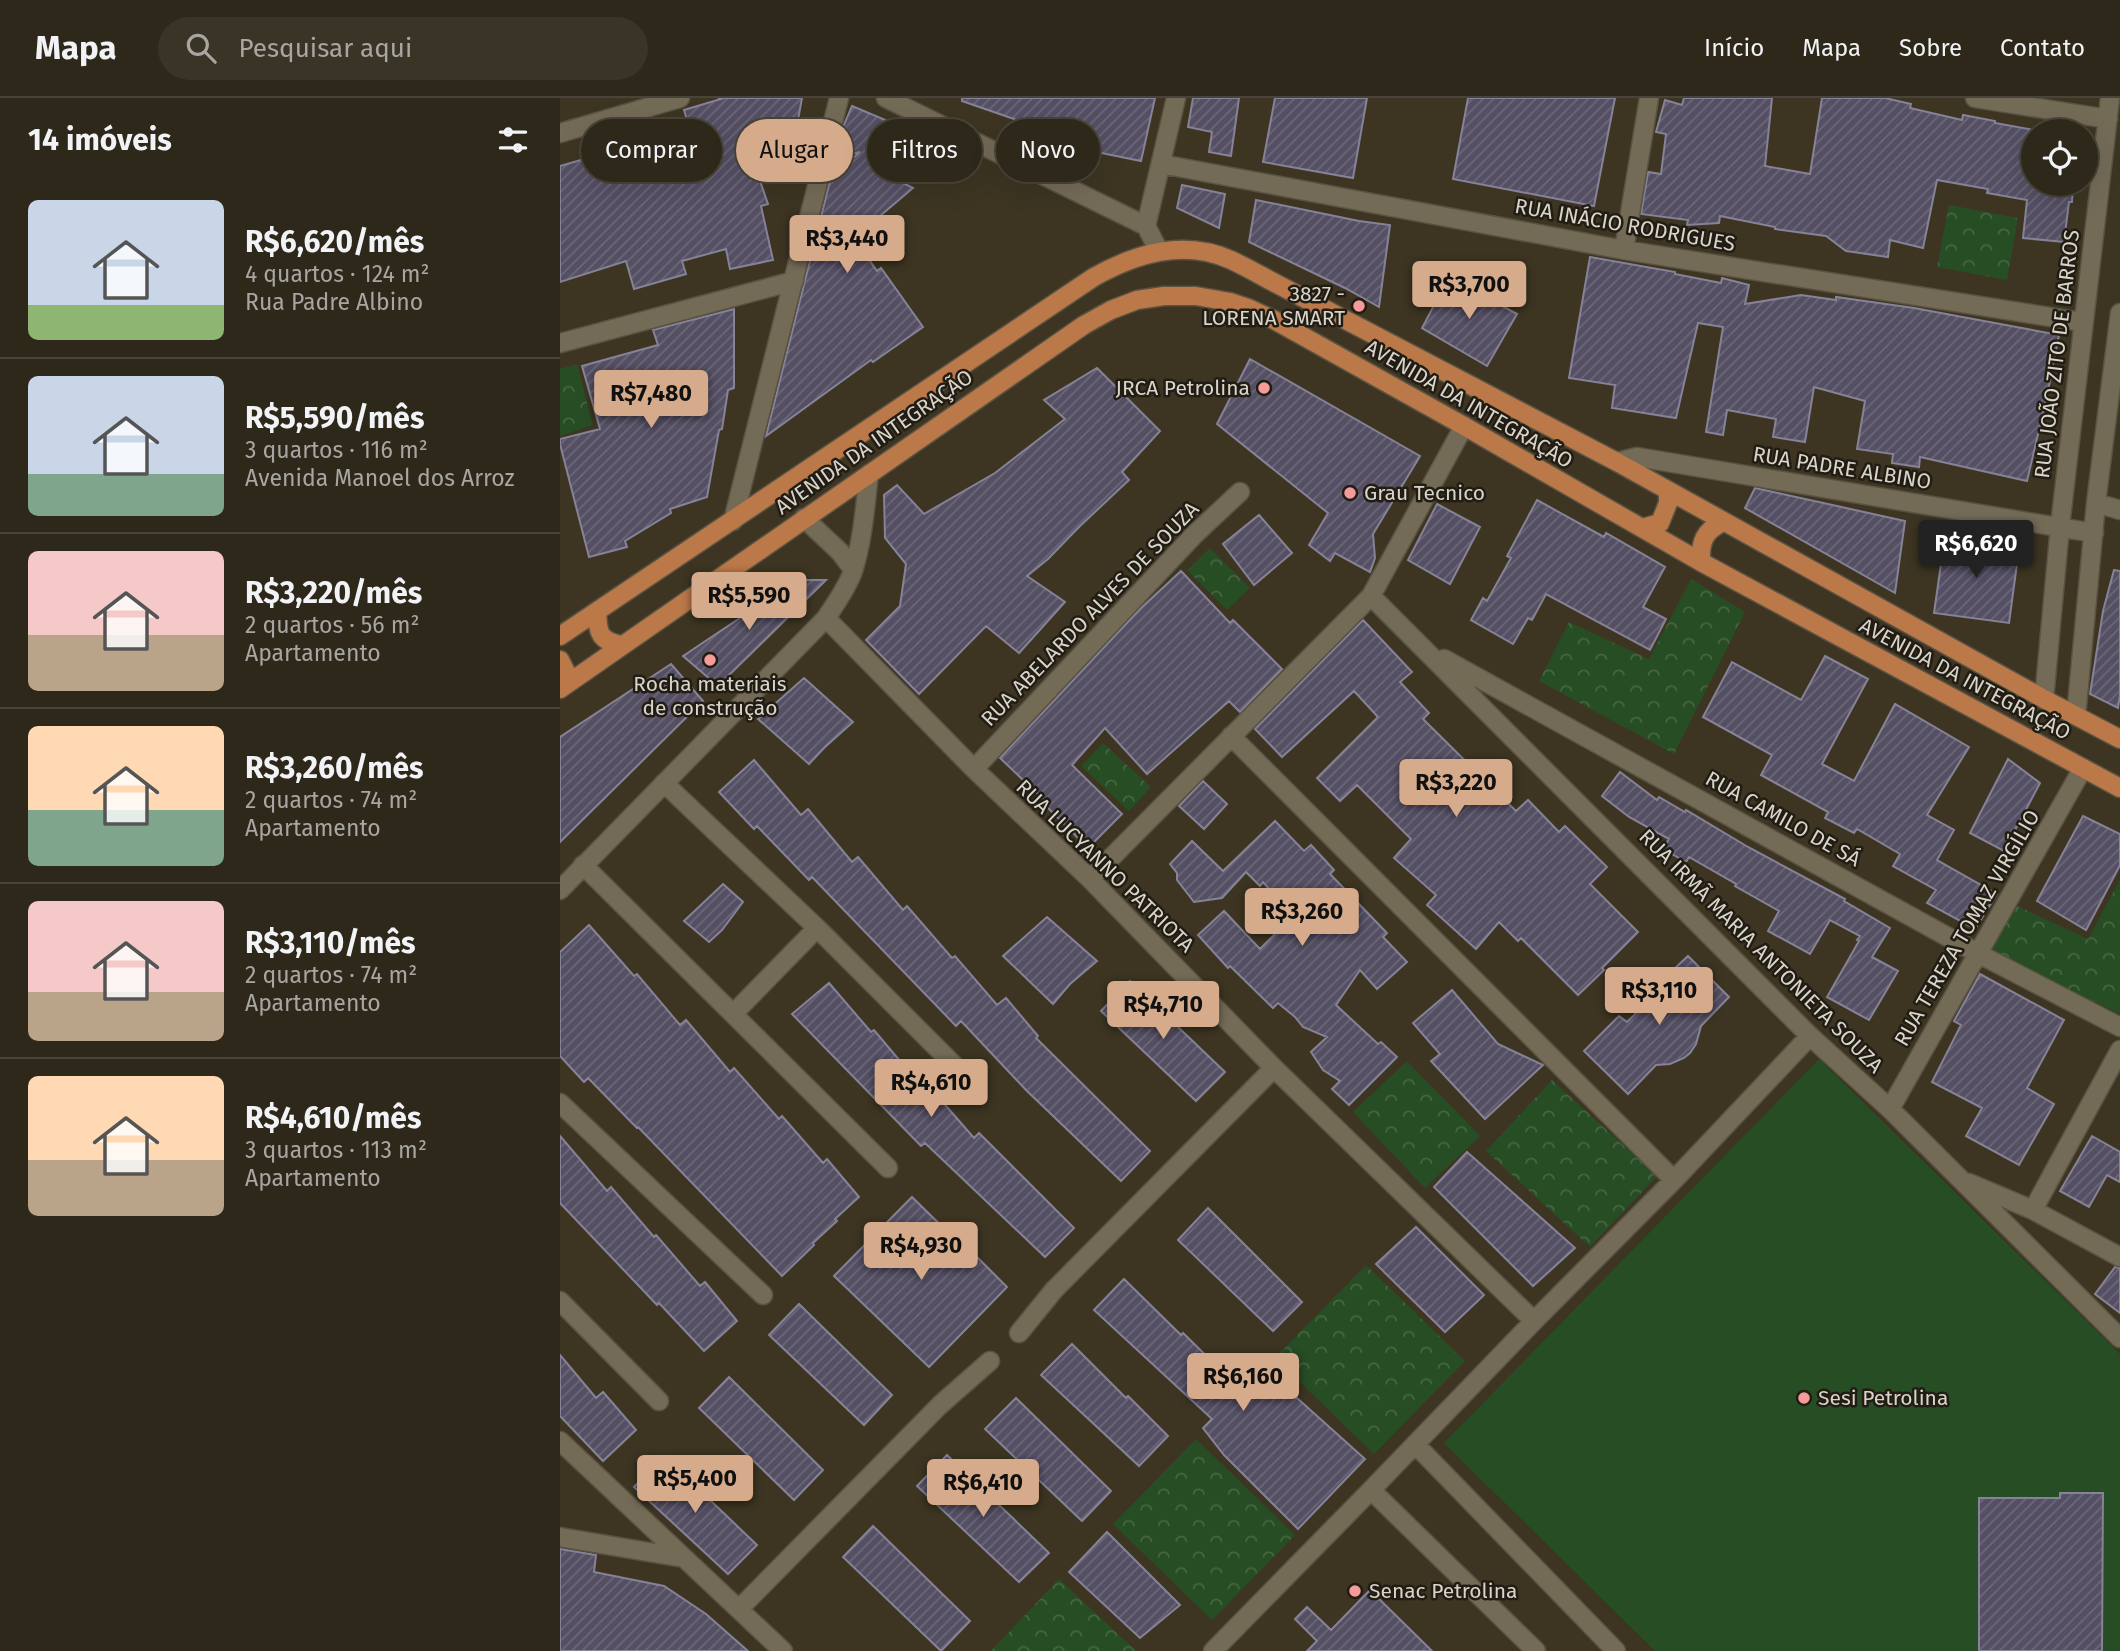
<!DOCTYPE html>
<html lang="pt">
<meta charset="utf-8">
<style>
:root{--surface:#2e281a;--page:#3a3427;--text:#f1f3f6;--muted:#a7a6a2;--line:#494439;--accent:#d6ab8b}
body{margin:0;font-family:"Fira Sans",sans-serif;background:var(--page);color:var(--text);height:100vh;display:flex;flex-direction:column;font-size:26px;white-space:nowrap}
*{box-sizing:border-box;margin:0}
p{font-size:23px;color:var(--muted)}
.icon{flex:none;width:38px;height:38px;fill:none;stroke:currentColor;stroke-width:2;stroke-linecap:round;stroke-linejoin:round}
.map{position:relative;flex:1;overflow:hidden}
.side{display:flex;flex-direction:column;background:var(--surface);width:560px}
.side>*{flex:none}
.hud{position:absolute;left:21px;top:21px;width:665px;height:63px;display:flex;gap:14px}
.fabs{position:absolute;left:1461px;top:21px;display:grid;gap:14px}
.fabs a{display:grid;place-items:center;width:77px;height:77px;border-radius:50%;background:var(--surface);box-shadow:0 7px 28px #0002,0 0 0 2px var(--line);font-size:35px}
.price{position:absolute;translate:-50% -60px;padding:0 16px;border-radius:7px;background:var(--accent);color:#111;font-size:23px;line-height:46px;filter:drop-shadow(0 2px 4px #0008)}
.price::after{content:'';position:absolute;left:50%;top:42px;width:21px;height:16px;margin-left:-10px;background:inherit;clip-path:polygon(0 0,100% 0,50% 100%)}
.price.active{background:#222;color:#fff}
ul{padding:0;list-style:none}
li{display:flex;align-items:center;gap:21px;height:175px;padding:0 28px}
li+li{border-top:2px solid var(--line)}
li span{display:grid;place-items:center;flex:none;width:196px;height:140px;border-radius:10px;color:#555}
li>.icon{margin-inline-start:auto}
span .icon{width:84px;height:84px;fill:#fffc;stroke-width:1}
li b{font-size:30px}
h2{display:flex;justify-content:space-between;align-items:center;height:84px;padding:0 28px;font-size:30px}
.pill{padding:0 24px;border-radius:32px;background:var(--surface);box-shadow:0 7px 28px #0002,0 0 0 2px var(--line);font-size:24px;line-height:63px}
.pill.active{background:var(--accent);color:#111}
header{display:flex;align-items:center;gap:42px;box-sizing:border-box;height:98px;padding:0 35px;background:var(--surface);border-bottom:2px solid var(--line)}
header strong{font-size:33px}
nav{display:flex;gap:38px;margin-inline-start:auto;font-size:24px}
.search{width:490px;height:63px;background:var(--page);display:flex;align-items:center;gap:18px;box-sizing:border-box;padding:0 24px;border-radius:38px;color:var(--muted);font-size:26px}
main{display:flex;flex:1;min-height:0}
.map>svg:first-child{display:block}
</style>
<header>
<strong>Mapa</strong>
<div class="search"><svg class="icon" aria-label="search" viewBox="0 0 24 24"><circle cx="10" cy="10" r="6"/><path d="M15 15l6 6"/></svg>Pesquisar aqui</div>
<nav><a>Início</a><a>Mapa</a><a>Sobre</a><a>Contato</a></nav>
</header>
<main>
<section class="side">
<h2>14 imóveis<svg class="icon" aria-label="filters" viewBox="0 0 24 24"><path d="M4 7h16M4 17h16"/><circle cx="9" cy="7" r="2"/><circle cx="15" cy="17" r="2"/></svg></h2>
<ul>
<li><span style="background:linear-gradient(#c9d6e8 75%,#8fb573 0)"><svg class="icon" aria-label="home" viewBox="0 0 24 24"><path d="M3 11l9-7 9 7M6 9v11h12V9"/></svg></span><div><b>R$6,620/mês</b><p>4 quartos · 124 m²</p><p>Rua Padre Albino</p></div></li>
<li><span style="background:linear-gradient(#c9d6e8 70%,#7fa58c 0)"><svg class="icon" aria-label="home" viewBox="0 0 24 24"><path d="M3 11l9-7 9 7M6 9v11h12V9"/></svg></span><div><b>R$5,590/mês</b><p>3 quartos · 116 m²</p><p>Avenida Manoel dos Arroz</p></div></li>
<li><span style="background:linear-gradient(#f6c9c9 60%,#b9a48a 0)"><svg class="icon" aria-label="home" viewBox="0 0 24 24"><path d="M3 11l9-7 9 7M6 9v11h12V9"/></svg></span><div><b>R$3,220/mês</b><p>2 quartos · 56 m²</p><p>Apartamento</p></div></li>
<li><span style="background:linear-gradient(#ffd9b3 60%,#7fa58c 0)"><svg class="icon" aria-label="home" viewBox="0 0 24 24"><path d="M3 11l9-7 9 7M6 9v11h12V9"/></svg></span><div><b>R$3,260/mês</b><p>2 quartos · 74 m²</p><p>Apartamento</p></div></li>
<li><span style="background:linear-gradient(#f6c9c9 65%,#b9a48a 0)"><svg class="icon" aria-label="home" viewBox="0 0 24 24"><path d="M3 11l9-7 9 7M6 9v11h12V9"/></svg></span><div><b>R$3,110/mês</b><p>2 quartos · 74 m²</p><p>Apartamento</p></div></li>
<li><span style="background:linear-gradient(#ffd9b3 60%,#b9a48a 0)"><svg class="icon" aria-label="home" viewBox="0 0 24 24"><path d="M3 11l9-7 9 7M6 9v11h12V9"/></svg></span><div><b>R$4,610/mês</b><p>3 quartos · 113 m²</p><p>Apartamento</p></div></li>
</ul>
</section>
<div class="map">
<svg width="1560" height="1553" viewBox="0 0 1560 1553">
<defs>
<pattern id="park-crowns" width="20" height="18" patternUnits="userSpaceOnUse" patternTransform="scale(1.75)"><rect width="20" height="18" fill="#274d24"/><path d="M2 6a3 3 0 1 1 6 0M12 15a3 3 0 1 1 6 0" fill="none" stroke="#466642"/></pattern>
<pattern id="building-hatch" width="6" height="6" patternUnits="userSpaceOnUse" patternTransform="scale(1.75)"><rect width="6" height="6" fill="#544f63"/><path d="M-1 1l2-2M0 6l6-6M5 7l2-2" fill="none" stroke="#6c6778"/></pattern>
</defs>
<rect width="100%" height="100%" fill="#3d3522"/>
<path fill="url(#park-crowns)" d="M 1389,107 L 1458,120 L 1447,182 L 1377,169 Z
M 17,266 L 33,327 L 0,338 L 0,271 Z
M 650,450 L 690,490 L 667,512 L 627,472 Z
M 1131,481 L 1185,514 L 1114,656 L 979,583 L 1009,524 L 1089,561 Z
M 543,645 L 591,689 L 569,713 L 521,668 Z
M 1560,782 L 1560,916 L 1426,851 L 1457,808 L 1528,841 Z
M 847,963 L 920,1038 L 865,1090 L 793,1014 Z
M 992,982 L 1097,1078 L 1030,1149 L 926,1053 Z
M 806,1167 L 905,1263 L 814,1356 L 715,1260 Z
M 636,1341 L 735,1437 L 652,1522 L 553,1426 Z
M 499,1481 L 576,1553 L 431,1553 Z"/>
<path fill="#274d24" d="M 1259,961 L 1560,1256 L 1560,1553 L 1095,1553 L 884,1345 Z"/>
<path fill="url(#building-hatch)" stroke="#868297" stroke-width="2" d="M 158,0 L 242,0 L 236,33 L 212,23 L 232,51 L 228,70 L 198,77 L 208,106 L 201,108 L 213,162 L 170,171 L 166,151 L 122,163 L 126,176 L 74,191 L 66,163 L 0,184 L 0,68 L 55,52 L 53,46 L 87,36 L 91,50 L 132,39 L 124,12 L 161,1 Z
M 402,0 L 595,0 L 581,63 L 477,42 L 480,30 L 402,3 Z
M 633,0 L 679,0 L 671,58 L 649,54 L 652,34 L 628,29 Z
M 715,0 L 807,0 L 793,80 L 703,64 Z
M 908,0 L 1055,0 L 1034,108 L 893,81 Z
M 1124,0 L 1212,0 L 1205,68 L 1250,76 L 1262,0 L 1325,0 L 1351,6 L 1350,10 L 1402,22 L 1403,17 L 1435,23 L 1435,25 L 1474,32 L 1474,86 L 1513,86 L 1512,104 L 1509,104 L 1504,144 L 1463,140 L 1467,102 L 1427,95 L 1428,91 L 1377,82 L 1363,150 L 1330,142 L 1328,159 L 1286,153 L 1266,138 L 1215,131 L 1215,129 L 1160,118 L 1159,125 L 1127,127 L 1128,122 L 1081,116 L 1088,74 L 1101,76 L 1106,36 L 1096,34 L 1105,2 L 1122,7 Z
M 292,8 L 349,32 L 329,78 L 353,90 L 294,140 L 317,173 L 321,170 L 363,229 L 313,264 L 311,262 L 206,338 L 271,79 L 300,54 L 292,56 L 278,50 L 283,29 Z
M 622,87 L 665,96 L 659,130 L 617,110 Z
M 696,102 L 799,123 L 830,127 L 819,209 L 785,190 L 689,144 Z
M 1030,159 L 1115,174 L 1115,176 L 1161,185 L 1162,180 L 1189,187 L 1185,206 L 1241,197 L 1276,202 L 1276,199 L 1354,210 L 1499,237 L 1487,298 L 1467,383 L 1360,359 L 1359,369 L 1332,365 L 1333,356 L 1297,351 L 1305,303 L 1254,289 L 1245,344 L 1213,339 L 1216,321 L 1167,312 L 1163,337 L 1146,334 L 1163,229 L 1138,225 L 1116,320 L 1052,310 L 1055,287 L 1009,280 Z
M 889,179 L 957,216 L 927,268 L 862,230 Z
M 174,211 L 174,290 L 168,292 L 162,331 L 159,332 L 147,399 L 110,411 L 111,415 L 65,443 L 67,449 L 29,459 L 0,346 L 0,341 L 40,331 L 22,268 L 98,247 L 93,232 Z
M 690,261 L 860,358 L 813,436 L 815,460 L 810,474 L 775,455 L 770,463 L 749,447 L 768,415 L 657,326 Z
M 537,270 L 600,333 L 562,374 L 569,382 L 519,429 L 488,461 L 467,478 L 505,504 L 459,555 L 426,528 L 359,596 L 306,542 L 340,508 L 346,466 L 325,440 L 324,397 L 337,387 L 364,416 L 435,375 L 505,321 L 484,302 Z
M 1195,390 L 1345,423 L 1335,495 L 1185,410 Z
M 977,402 L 1044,439 L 1046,435 L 1105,469 L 1083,509 L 1106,521 L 1090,552 L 986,496 L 972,522 L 968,520 L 953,546 L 911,522 L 923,500 L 927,503 L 951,460 L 947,458 Z
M 877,406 L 920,429 L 890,486 L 848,462 Z
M 699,417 L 732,455 L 694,487 L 663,446 Z
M 1385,438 L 1459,451 L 1449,525 L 1374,515 Z
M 1554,472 L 1560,473 L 1560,597 L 1558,610 L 1530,596 L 1543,513 Z
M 621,473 L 670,525 L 673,522 L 722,571 L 680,614 L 669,603 L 587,676 L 545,630 L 512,667 L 562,716 L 528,750 L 481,703 L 483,701 L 440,660 L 580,511 Z
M 237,482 L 266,482 L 158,588 L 123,558 Z
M 803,522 L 852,574 L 840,584 L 869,615 L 863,621 L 956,713 L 968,702 L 999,734 L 1005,728 L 1047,769 L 1030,786 L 1078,834 L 1042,870 L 1044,872 L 1018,897 L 961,840 L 958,843 L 939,824 L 916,851 L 867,807 L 876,797 L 834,760 L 851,741 L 797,687 L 780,703 L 757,680 L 818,619 L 794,593 L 722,659 L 695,631 Z
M 1265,558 L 1308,581 L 1262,666 L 1294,683 L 1335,606 L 1409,649 L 1367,717 L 1394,732 L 1377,762 L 1437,796 L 1415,831 L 1367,805 L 1376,792 L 1333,768 L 1340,756 L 1297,731 L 1294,735 L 1265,720 L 1268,714 L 1201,677 L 1212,657 L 1143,619 L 1172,564 L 1241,602 Z
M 111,566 L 143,603 L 0,744 L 0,639 Z
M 244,580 L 293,624 L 265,649 L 249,666 L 198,621 Z
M 1448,661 L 1480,685 L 1444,753 L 1410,735 Z
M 194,662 L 241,717 L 248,711 L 292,764 L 298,759 L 343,812 L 347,808 L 392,860 L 395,858 L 437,907 L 446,900 L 478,938 L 476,940 L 590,1053 L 561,1083 L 467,993 L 401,923 L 396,928 L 252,779 L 249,782 L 197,728 L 194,731 L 159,694 Z
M 1060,674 L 1097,702 L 1099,699 L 1125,714 L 1126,712 L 1188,749 L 1285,801 L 1284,803 L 1330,830 L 1312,859 L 1338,873 L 1309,922 L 1267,899 L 1299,843 L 1297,842 L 1300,838 L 1270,822 L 1250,856 L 1208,833 L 1219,813 L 1175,788 L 1176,786 L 1129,759 L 1126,764 L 1103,751 L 1109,741 L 1069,719 L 1042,698 Z
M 643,683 L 667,706 L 644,731 L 619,708 Z
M 1523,718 L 1560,736 L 1560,767 L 1526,832 L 1477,803 Z
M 715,723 L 744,753 L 751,747 L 774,772 L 770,776 L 827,835 L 823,839 L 847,864 L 817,891 L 800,872 L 776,907 L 818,946 L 821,944 L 837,959 L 789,1007 L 772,991 L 780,983 L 763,972 L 751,954 L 767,939 L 743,929 L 735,919 L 718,905 L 713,910 L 670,868 L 668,870 L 638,837 L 664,813 L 700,851 L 733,818 L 703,784 L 700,788 L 686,774 L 662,800 L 634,804 L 617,782 L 617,775 L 610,766 L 632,743 L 663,773 Z
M 163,786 L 183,804 L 162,832 L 149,844 L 124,823 Z
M 487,819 L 537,863 L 510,886 L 493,906 L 443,858 Z
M 29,827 L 74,878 L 77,876 L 120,927 L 126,922 L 170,974 L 174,970 L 219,1021 L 222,1018 L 263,1065 L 267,1061 L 299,1099 L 275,1121 L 277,1123 L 253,1145 L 254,1147 L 222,1178 L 78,1029 L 77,1030 L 28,980 L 24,984 L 0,958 L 0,854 Z
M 1128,858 L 1169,899 L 1141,928 L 1136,946 L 1130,955 L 1124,960 L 1110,966 L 1096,967 L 1068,996 L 1024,953 L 1059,918 L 1067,924 L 1101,891 L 1097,887 Z
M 1420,876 L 1504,922 L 1467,990 L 1494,1006 L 1459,1067 L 1406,1038 L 1422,1010 L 1372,984 L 1401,927 L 1394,923 Z
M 570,883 L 665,974 L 636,1003 L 541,913 Z
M 269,885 L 311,934 L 314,932 L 356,982 L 360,978 L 414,1040 L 419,1035 L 514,1130 L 485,1159 L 365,1045 L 361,1048 L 232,916 Z
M 892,892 L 938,946 L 983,967 L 925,1021 L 871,963 L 880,956 L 853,925 Z
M 0,1038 L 47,1093 L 51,1089 L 94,1139 L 96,1137 L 140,1188 L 145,1184 L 177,1223 L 144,1253 L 99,1205 L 97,1207 L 0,1105 Z
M 1532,1038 L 1560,1054 L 1560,1084 L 1547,1077 L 1529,1109 L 1500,1093 Z
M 907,1054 L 1015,1150 L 973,1188 L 874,1089 Z
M 352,1099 L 405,1151 L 407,1149 L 447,1189 L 369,1269 L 274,1178 Z
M 648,1110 L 742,1204 L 713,1233 L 618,1142 Z
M 856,1129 L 924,1197 L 885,1234 L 816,1166 Z
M 1555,1169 L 1560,1170 L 1560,1215 L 1535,1196 Z
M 564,1181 L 621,1237 L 623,1235 L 680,1291 L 706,1263 L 723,1278 L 718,1283 L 805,1361 L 738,1431 L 664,1357 L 643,1330 L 652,1321 L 534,1212 Z
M 239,1206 L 332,1297 L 304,1327 L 209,1237 Z
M 512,1246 L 566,1300 L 568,1298 L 608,1338 L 579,1368 L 481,1277 Z
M 0,1257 L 36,1300 L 43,1294 L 76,1332 L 43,1363 L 0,1318 Z
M 169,1279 L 263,1372 L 234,1402 L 139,1310 Z
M 456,1300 L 551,1393 L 522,1423 L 425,1331 Z
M 387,1357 L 489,1455 L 459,1484 L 357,1388 Z
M 104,1358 L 197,1447 L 168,1476 L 74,1389 Z
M 1500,1395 L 1543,1395 L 1542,1553 L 1419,1553 L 1419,1400 L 1500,1400 Z
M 313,1428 L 410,1523 L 381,1553 L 283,1459 Z
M 547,1434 L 620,1507 L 580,1540 L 509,1474 Z
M 0,1451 L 36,1457 L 34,1474 L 104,1488 L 146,1516 L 188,1553 L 0,1553 Z
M 810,1492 L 872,1553 L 747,1553 L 757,1543 L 735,1521 L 747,1509 L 771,1532 Z"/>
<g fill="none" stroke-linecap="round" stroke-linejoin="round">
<defs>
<path id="minor" d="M 326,0 L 586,128 L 599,153
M 1415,0 L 1548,21
M 0,35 L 120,0
M 601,66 L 1064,152 L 1522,224
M 586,128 L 616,0
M 1064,152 L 1089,0
M 0,245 L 234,183
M 1057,364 L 1077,359 L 1534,435
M 1536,405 L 1560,412
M 244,420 L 280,454 L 293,471
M 173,423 L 279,0
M 811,498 L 1250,938 L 1330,1011 L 1560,1240
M 266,520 L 414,671 L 530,781 L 714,970 L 974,1223
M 884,561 L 1417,855 L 1560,929
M 1484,601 L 1500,428 L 1550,0
M 1516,618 L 1536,405 L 1560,215
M 671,638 L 1114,1082
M 414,671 L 634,437 L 680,394
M 104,685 L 257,830 L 415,988
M 23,767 L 328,1070
M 530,781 L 811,498 L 904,328
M 0,792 L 266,520 C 276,505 287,490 293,473 C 303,442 305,408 309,376
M 173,916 L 257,830
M 0,1005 L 203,1197
M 1330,1011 L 1523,670
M 1409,1085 L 1473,1112 L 1560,1159
M 1473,1112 L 1560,952
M 0,1203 L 99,1303
M 459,1235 L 494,1192 L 714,970
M 0,1343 L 223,1553
M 855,1346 L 1056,1553
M 811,1392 L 976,1553
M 0,1439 L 124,1460
M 179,1511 L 380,1307 L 430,1263
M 653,1553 L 811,1392 L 974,1223 L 1114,1082 L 1250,938"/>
<path id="major" d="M 1082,430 L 1100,425 L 1108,405 L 1108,393
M 1141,464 C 1140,444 1144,433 1163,424
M 37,514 C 38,535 39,543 62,547
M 0,538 L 534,179 C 577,155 624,141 671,162 C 686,169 700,177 715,185 L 1057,364 L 1484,601 L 1560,641
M 0,562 L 6,574 L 8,585
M 0,591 L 524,227 L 551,212 L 577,202 L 604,198 L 636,198 L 670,204 L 688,210 L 714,222 L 904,328 L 1141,464 L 1560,690"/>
</defs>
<use href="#minor" stroke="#5a5343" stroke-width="21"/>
<use href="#major" stroke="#5a5343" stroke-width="21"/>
<use href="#minor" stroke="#746b57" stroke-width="18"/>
<use href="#major" stroke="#bb7849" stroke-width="18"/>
</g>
<g fill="#f59b9a" stroke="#211d14" stroke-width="2.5">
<circle cx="799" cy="208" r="7"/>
<circle cx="704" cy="290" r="7"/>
<circle cx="790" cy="395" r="7"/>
<circle cx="150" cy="562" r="7"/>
<circle cx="1244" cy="1300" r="7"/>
<circle cx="795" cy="1493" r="7"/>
</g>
<g text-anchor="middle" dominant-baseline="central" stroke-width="5" stroke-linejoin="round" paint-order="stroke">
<g font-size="21" fill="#d9d4c9" stroke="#211d14">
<text transform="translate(1065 127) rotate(10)">RUA INÁCIO RODRIGUES</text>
<text transform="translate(1497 256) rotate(-83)">RUA JOÃO ZITO DE BARROS</text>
<text transform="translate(909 306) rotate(30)">AVENIDA DA INTEGRAÇÃO</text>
<text transform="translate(314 344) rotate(-35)">AVENIDA DA INTEGRAÇÃO</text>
<text transform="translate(1282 370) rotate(9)">RUA PADRE ALBINO</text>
<text transform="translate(530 516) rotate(-46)">RUA ABELARDO ALVES DE SOUZA</text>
<text transform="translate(1405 581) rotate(28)">AVENIDA DA INTEGRAÇÃO</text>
<text transform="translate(1223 721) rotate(29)">RUA CAMILO DE SÁ</text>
<text transform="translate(545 768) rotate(44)">RUA LUCYANNO PATRIOTA</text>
<text transform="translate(1407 830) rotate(-60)">RUA TEREZA TOMAZ VIRGÍLIO</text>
<text transform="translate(1201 853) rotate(45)">RUA IRMÃ MARIA ANTONIETA SOUZA</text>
</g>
<g font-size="21" fill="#d9d4c9" stroke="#211d14" text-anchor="start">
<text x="785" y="196" text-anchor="end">3827 -<tspan x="785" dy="24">LORENA SMART</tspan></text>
<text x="690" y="290" text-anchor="end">JRCA Petrolina</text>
<text x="804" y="395">Grau Tecnico</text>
<text x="150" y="586" text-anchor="middle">Rocha materiais<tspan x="150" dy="24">de construção</tspan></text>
<text x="1258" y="1300">Sesi Petrolina</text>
<text x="809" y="1493">Senac Petrolina</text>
</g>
</g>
</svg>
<div class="fabs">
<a><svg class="icon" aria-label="locate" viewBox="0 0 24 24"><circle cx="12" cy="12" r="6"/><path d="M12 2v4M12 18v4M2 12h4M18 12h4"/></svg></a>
</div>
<b class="price" style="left:287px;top:177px">R$3,440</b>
<b class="price" style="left:909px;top:223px">R$3,700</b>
<b class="price" style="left:91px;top:332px">R$7,480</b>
<b class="price active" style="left:1416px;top:482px">R$6,620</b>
<b class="price" style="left:189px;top:534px">R$5,590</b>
<b class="price" style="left:896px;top:721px">R$3,220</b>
<b class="price" style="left:742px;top:850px">R$3,260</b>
<b class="price" style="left:1099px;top:929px">R$3,110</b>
<b class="price" style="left:603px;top:943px">R$4,710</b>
<b class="price" style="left:371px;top:1021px">R$4,610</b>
<b class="price" style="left:361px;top:1184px">R$4,930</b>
<b class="price" style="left:683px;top:1315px">R$6,160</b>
<b class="price" style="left:135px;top:1417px">R$5,400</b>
<b class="price" style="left:423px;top:1421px">R$6,410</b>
<div class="hud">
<a class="pill">Comprar</a>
<a class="pill active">Alugar</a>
<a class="pill">Filtros</a>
<a class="pill">Novo</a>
</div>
</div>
</main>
